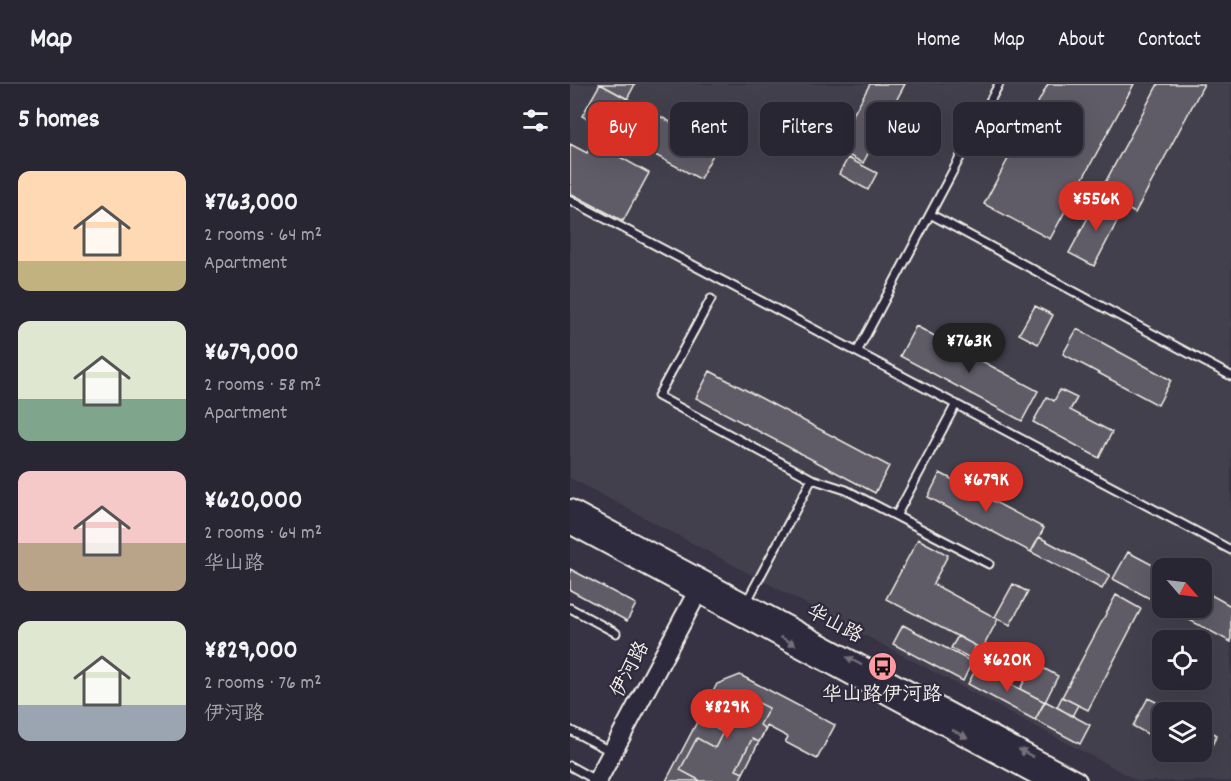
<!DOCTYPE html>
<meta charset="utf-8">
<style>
:root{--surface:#292633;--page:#312e3b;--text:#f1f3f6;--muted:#a5a5ac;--line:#45434e;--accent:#d93025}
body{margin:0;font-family:Dekko,"LXGW WenKai TC",sans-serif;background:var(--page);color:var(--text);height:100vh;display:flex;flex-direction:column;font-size:22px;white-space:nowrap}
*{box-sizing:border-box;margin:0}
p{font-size:20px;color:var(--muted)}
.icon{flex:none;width:33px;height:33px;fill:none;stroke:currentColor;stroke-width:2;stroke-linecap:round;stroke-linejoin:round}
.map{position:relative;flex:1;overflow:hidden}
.details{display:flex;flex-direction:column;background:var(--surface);width:570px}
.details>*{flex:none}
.top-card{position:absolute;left:18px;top:18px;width:552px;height:54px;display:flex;gap:12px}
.needle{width:39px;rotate:118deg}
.buttons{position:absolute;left:582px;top:474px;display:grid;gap:12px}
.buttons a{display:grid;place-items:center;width:60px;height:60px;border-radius:12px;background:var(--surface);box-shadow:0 6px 24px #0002,0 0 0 2px var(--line);font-size:30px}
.price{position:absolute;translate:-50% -51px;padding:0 14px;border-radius:21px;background:var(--accent);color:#fff;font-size:20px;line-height:39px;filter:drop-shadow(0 2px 3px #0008)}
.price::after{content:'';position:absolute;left:50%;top:36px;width:18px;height:14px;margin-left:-9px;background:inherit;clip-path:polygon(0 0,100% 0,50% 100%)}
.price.active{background:#222;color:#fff}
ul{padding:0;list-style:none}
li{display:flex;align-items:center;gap:18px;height:150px;padding:0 18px}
li span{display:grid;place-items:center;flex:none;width:168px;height:120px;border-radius:12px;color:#555}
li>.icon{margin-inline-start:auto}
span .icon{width:72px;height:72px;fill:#fffc;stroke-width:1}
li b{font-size:26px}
h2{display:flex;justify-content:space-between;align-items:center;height:72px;padding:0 18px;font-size:26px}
.pill{padding:0 21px;border-radius:12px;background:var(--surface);box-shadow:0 6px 24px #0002,0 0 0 2px var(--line);font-size:21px;line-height:54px}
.pill.active{background:var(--accent);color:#fff}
header{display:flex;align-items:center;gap:36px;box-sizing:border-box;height:84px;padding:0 30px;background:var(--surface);border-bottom:2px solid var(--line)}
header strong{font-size:28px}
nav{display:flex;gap:33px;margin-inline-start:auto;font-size:21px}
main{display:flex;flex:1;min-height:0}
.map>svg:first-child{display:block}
</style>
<header>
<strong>Map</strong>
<nav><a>Home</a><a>Map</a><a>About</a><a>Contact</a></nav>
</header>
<main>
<section class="details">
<h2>5 homes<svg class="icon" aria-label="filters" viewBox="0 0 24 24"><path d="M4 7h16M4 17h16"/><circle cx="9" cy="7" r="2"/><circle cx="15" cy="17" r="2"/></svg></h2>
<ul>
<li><span style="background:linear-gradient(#ffd9b3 75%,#c2b280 0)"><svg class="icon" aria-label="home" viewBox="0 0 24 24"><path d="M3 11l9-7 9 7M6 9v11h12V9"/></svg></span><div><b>¥763,000</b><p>2 rooms · 64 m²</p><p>Apartment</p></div></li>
<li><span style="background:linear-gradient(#dfe7d0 65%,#7fa58c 0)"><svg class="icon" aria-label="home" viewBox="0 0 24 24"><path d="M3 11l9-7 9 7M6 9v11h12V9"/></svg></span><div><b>¥679,000</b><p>2 rooms · 58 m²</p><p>Apartment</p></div></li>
<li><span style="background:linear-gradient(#f6c9c9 60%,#b9a48a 0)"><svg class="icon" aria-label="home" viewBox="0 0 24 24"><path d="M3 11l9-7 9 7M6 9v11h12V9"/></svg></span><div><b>¥620,000</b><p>2 rooms · 64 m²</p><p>华山路</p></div></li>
<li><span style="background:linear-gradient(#dfe7d0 70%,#9aa5b1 0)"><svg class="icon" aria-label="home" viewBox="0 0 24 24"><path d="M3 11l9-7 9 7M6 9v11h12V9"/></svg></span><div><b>¥829,000</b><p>2 rooms · 76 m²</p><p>伊河路</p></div></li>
</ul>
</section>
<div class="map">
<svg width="661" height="697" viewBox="0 0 661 697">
<rect width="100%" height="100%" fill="#373244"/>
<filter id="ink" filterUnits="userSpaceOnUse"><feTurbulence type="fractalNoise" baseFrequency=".0167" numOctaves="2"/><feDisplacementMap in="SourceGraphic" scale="12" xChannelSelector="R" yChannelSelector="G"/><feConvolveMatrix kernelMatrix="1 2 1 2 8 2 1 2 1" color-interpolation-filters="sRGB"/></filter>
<g filter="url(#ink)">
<path fill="#433f4e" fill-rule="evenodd" d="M 0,0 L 661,0 L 661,697 L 568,697 L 0,394 ZM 592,484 L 632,484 L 632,524 L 592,524 ZM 592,556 L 632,556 L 632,596 L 592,596 ZM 592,628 L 632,628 L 632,668 L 592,668 Z"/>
<path fill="#5f5c67" stroke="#f4f1e8" stroke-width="1.5" d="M 30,0 L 65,0 L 57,15 Z
M 30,0 L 147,63 L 130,95 L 12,32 Z
M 300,0 L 335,0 L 293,79 L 265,64 Z
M 478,0 L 564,0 L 480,155 L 414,120 Z
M 588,0 L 634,0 L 565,129 L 529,110 Z
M 23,58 L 79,89 L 53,137 L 0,109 L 0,60 L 17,69 Z
M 278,74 L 307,89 L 298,106 L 269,90 Z
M 529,113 L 553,126 L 524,182 L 499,169 Z
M 465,222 L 483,231 L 468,260 L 449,250 Z
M 346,242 L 468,307 L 452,337 L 330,272 Z
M 507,245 L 601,296 L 588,321 L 493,270 Z
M 140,287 L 319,382 L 305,409 L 126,314 Z
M 490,306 L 507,314 L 500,326 L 542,348 L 529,374 L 463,338 L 477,313 L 484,317 Z
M 370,389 L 474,444 L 461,468 L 358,413 Z
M 469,453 L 540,491 L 532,505 L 461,468 Z
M 348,455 L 378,471 L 363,500 L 428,535 L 412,565 L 316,515 Z
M 558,468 L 592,486 L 592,521 L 543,495 Z
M 0,485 L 66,520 L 57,537 L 0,506 Z
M 443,500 L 458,508 L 440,541 L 425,533 Z
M 632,506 L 661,522 L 661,558 L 597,524 L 632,524 Z
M 546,511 L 571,525 L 518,626 L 492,613 Z
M 333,541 L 402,578 L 393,597 L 323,560 Z
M 388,552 L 406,562 L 400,574 L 381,564 Z
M 464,579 L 488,592 L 475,618 L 450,605 Z
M 407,583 L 475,618 L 465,636 L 398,600 Z
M 170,591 L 265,641 L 247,675 L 215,658 L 218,653 L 197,642 L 169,697 L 96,697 L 147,600 Z
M 152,608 L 170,618 L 173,611 L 199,624 L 190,641 L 196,645 L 189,658 L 182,655 L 166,686 L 173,689 L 169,697 L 128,697 L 129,696 L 110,686 L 127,654 L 145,664 L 153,648 L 136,639 Z
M 492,613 L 508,621 L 502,632 L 487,623 Z
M 578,614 L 606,628 L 592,628 L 592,658 L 563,642 Z
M 475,617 L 520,641 L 510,660 L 465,636 Z
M 632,642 L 647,651 L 633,679 L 611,668 L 632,668 Z"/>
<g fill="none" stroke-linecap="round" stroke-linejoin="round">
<defs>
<path id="lane" d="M 0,116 L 661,466
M 360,130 L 661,292
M 141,215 L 88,312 L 242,395 L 176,519
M 287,268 L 429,0
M 242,395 L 276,406 L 419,480
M 326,432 L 386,320
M 0,524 L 46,549
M 0,646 L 42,668
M 0,682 L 27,697"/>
<path id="secondary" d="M 0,425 L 507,697
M 0,440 L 478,697
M 27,697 L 133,498"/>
</defs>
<use href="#lane" stroke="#f4f1e8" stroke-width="11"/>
<use href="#secondary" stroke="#f4f1e8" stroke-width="22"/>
<use href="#lane" stroke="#2f2a3d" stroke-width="7"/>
<use href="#secondary" stroke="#2f2a3d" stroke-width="18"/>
</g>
<defs><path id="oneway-solid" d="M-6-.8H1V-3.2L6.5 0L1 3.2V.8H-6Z" transform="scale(1.5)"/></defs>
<g fill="#747079">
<use href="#oneway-solid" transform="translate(218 557) rotate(28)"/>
<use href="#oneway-solid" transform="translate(284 577) rotate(-152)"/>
<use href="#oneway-solid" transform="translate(390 650) rotate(28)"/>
<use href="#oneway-solid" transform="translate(456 669) rotate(-152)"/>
</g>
</g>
<defs>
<symbol id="bus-disc" viewBox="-11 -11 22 22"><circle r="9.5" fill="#ff9aa2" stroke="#2f2a3d"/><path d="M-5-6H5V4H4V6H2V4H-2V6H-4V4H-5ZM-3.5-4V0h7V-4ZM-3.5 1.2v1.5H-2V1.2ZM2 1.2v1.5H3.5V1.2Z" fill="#111"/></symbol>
</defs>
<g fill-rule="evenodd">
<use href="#bus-disc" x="296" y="566" width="33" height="33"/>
</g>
<g text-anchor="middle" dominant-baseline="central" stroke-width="4.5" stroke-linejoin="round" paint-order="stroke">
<g font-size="20" fill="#f4f1e8" stroke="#2f2a3d">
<text transform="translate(264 541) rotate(28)">华山路</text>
<text transform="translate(61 586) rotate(-62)">伊河路</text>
</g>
<g font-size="20" fill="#f4f1e8" stroke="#2f2a3d">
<text x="312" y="612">华山路伊河路</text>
</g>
</g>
</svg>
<div class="buttons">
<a><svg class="needle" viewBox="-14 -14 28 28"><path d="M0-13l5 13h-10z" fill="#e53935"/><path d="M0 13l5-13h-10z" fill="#a5a5ac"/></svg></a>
<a><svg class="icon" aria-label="locate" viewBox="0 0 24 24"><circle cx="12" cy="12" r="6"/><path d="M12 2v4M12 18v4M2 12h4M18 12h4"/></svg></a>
<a><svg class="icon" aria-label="layers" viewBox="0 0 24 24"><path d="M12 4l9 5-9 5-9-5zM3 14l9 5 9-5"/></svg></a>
</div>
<b class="price" style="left:526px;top:148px">¥556K</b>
<b class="price active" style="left:399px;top:290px">¥763K</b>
<b class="price" style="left:416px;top:429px">¥679K</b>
<b class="price" style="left:437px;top:609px">¥620K</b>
<b class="price" style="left:157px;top:656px">¥829K</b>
<div class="top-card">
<a class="pill active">Buy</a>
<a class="pill">Rent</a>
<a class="pill">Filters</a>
<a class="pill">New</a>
<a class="pill">Apartment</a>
</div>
</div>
</main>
